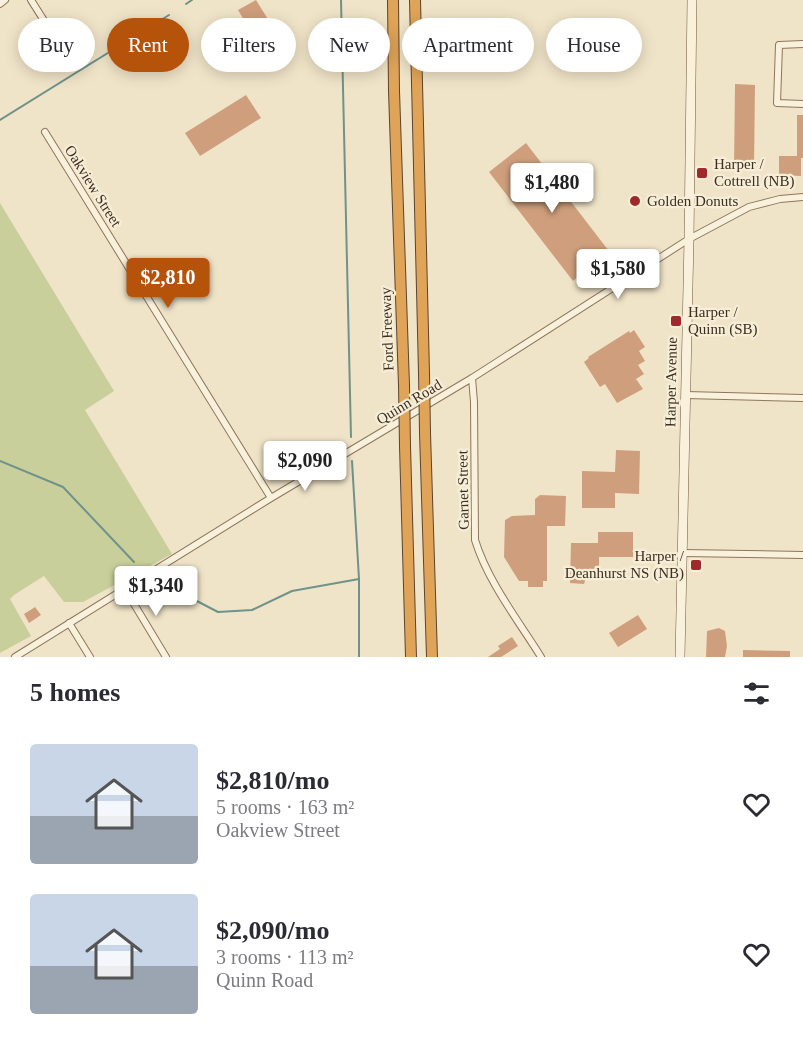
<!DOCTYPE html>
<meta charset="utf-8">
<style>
:root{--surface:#fff;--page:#f7f7f7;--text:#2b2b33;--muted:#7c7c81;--accent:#b45309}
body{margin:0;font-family:"Times New Roman",serif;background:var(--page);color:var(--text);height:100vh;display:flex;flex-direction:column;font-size:22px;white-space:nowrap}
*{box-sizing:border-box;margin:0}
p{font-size:20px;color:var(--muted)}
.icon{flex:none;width:33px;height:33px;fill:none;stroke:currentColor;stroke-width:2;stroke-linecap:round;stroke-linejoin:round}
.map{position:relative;height:657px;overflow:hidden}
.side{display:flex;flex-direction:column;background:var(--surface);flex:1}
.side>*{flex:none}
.guide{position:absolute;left:18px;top:18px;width:768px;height:54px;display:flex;gap:12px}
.price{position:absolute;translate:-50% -51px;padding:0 14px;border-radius:6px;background:#fff;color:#222;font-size:20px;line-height:39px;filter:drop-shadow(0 2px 3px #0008)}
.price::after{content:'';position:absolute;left:50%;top:36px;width:18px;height:14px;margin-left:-9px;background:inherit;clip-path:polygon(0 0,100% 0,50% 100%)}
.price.active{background:var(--accent);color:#fff}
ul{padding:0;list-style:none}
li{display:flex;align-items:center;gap:18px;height:150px;padding:0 30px}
li span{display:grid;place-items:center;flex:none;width:168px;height:120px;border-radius:6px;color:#555}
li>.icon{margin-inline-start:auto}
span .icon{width:72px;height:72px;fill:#fffc;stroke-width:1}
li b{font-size:26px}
h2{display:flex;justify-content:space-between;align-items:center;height:72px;padding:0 30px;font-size:26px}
.tag{padding:0 21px;border-radius:27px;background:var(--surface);box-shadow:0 3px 15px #0003;font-size:21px;line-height:54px}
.tag.active{background:var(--accent);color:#fff}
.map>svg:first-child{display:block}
</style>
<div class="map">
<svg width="803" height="657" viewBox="0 0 803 657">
<rect width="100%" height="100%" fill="#f0e4c8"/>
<path fill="#c9cf9b" d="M 0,203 L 114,391 L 85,410 L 172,554 L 83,602 L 64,602 L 44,576 L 14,595 L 10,599 L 31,636 L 0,653 Z"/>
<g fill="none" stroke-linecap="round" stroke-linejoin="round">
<path stroke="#6f938a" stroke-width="2" d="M 341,0 L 351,437
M 186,4 L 192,0
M 0,120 L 169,15
M 0,461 L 63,487 L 134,562
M 352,461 L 359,579 L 359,657
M 168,586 L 218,612 L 252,610 L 292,591 L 359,579"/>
</g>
<path fill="#cf9f7d" d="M 256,0 L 274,29 L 256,40 L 238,10 Z
M 735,84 L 755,85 L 754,169 L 734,169 Z
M 246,95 L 261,118 L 200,156 L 185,133 Z
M 797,115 L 803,115 L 803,158 L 801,158 L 801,176 L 779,175 L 779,156 L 797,156 Z
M 526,143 L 615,259 L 586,281 L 581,274 L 573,281 L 489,172 Z
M 634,330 L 645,347 L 639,351 L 645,361 L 638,365 L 644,374 L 636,379 L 643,389 L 617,403 L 605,384 L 600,387 L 584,362 L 589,358 L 588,357 L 629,331 L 630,333 Z
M 616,450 L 640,451 L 639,494 L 615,493 L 615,508 L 582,508 L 582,471 L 615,472 Z
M 540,495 L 566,496 L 565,526 L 547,526 L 547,581 L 543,581 L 543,587 L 528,587 L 528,581 L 519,581 L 504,557 L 505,520 L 512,516 L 535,515 L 535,499 Z
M 598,532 L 633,532 L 633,557 L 599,557 L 599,578 L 586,578 L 584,584 L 570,583 L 571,543 L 598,543 Z
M 35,607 L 41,615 L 29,623 L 24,614 Z
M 638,615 L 647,629 L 618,647 L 609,633 Z
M 719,628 L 725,631 L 727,646 L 725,657 L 706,657 L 707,631 Z
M 512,637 L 518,646 L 501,657 L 488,657 L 500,649 L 498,646 Z
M 743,650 L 790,651 L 790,657 L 743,657 Z"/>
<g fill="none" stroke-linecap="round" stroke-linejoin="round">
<defs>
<path id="street" d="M 31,0 L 62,49
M 0,4 L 5,0
M 803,44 L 779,45 L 777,103 L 803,104
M 45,132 L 271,498
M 472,378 L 474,402 L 475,540 C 488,582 518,620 541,657
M 686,395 L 803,398
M 682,553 L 803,555
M 125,589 L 166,657
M 69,623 L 90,657
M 15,657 L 271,498 L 472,378 L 689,239 L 749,207 L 780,199 L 803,197"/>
<path id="secondary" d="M 680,657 L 689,239 L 692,0"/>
<path id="highway" d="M 393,0 L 394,91 L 404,385
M 415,0 L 424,373
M 425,433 L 432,657
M 405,446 L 411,657"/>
</defs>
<use href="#street" stroke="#8d765c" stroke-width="8"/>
<use href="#secondary" stroke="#6f573f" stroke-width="10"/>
<use href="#highway" stroke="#5b4430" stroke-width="12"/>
<use href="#street" stroke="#faf1dc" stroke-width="6"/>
<use href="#secondary" stroke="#faf1dc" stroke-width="9"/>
<use href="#highway" stroke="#e0a458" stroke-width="10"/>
<defs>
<path id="highway-bridge" d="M 424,373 L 425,433
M 404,385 L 405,446"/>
</defs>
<use href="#highway-bridge" stroke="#5b4430" stroke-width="12" stroke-linecap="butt"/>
<use href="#highway-bridge" stroke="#e0a458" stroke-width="10"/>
</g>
<g fill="#9e2a2b" stroke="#f7eed8" stroke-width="2">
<rect x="696" y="167" width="12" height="12" rx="3"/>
<circle cx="635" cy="201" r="6"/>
<rect x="670" y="315" width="12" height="12" rx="3"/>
<rect x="690" y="559" width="12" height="12" rx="3"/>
</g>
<g text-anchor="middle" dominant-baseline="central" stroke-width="4.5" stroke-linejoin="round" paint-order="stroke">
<g font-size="15" fill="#3d2e20" stroke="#f7eed8" text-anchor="start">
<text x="714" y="164">Harper /<tspan x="714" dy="17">Cottrell (NB)</tspan></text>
<text x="647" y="201">Golden Donuts</text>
<text x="688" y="312">Harper /<tspan x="688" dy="17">Quinn (SB)</tspan></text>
<text x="684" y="556" text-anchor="end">Harper /<tspan x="684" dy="17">Deanhurst NS (NB)</tspan></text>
</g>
<g font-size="15" fill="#3d2e20" stroke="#f7eed8">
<text transform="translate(93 186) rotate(58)">Oakview Street</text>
<text transform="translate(387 329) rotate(-92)">Ford Freeway</text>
<text transform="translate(671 382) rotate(-89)">Harper Avenue</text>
<text transform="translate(409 402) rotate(-31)">Quinn Road</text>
<text transform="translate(463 490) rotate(-91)">Garnet Street</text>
</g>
</g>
</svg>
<b class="price" style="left:552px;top:214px">$1,480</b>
<b class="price" style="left:618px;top:300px">$1,580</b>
<b class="price active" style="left:168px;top:309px">$2,810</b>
<b class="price" style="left:305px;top:492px">$2,090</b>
<b class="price" style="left:156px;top:617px">$1,340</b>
<div class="guide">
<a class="tag">Buy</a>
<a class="tag active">Rent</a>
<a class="tag">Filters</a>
<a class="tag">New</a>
<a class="tag">Apartment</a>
<a class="tag">House</a>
</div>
</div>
<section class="side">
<h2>5 homes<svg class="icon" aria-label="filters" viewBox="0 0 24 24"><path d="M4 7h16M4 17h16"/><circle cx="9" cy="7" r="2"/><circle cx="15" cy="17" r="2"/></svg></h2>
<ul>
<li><span style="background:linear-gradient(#c9d6e8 60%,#9aa5b1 0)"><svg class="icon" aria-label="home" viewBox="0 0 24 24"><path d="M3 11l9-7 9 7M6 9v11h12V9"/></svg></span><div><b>$2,810/mo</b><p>5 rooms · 163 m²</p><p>Oakview Street</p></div><svg class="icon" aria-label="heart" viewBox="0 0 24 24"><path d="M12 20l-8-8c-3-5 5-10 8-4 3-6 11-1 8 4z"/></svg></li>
<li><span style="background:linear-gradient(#c9d6e8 60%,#9aa5b1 0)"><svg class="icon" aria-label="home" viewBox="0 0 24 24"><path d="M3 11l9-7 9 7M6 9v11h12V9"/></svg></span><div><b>$2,090/mo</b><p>3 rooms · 113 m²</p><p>Quinn Road</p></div><svg class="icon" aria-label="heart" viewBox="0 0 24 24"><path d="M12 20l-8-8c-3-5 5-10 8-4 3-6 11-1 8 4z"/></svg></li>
</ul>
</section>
